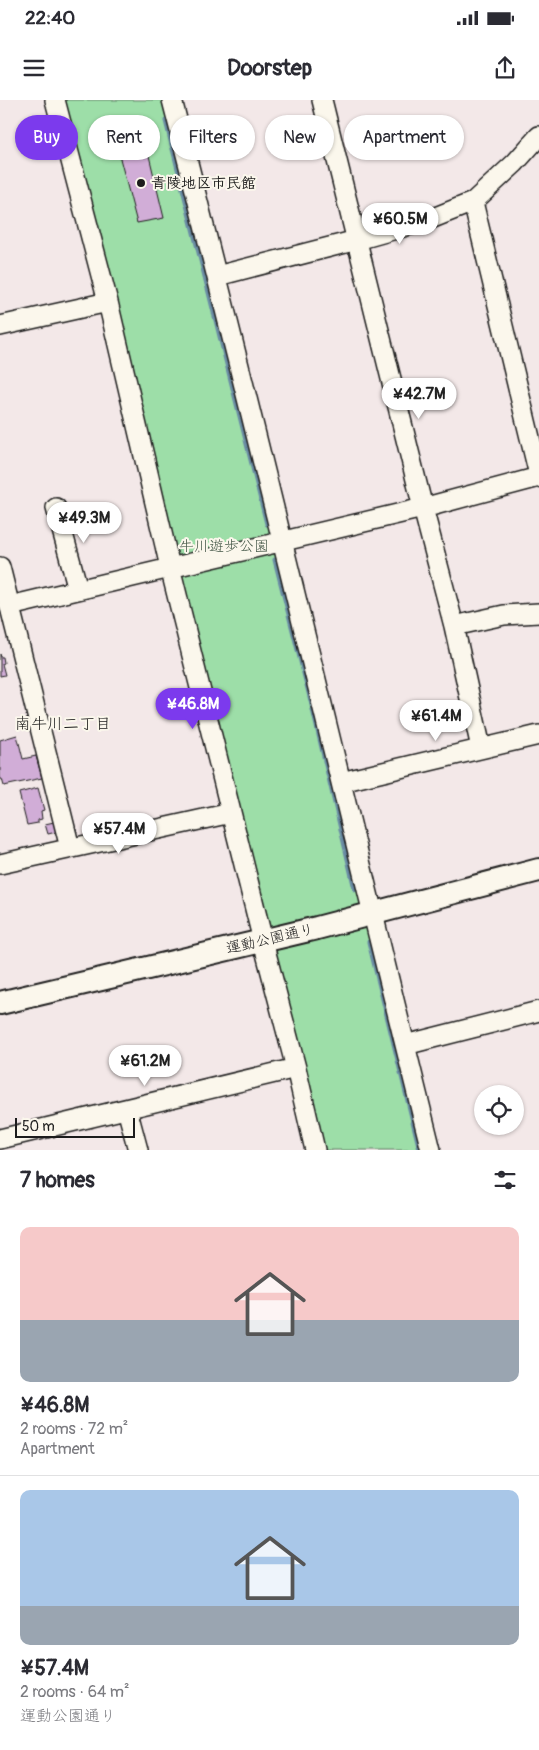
<!DOCTYPE html>
<meta charset="utf-8">
<style>
:root{--surface:#fff;--page:#f2f2f3;--text:#2b2b33;--muted:#7c7c81;--line:#e1e1e2;--accent:#7c3aed}
body{margin:0;font-family:Pangolin,"Klee One",sans-serif;background:var(--page);color:var(--text);height:100vh;display:flex;flex-direction:column;font-size:19px;white-space:nowrap}
*{box-sizing:border-box;margin:0}
p{font-size:16px;color:var(--muted)}
.icon{flex:none;width:28px;height:28px;fill:none;stroke:currentColor;stroke-width:2;stroke-linecap:round;stroke-linejoin:round}
.map{position:relative;height:1050px;overflow:hidden}
.sheet{display:flex;flex-direction:column;background:var(--surface);flex:1}
.sheet>*{flex:none}
.hud{position:absolute;left:15px;top:15px;width:510px;height:45px;display:flex;gap:10px}
.tools{position:absolute;left:474px;top:985px;display:grid;gap:10px}
.tools a{display:grid;place-items:center;width:50px;height:50px;border-radius:50%;background:var(--surface);box-shadow:0 1px 4px #0004;font-size:25px}
.scale{position:absolute;left:15px;bottom:12px;width:120px;box-sizing:border-box;padding-left:5px;border:2px solid #1c1c1c;border-top:0;font-size:14px;line-height:18px;white-space:nowrap;color:#1c1c1c;-webkit-text-stroke:4px #fbf7ec;paint-order:stroke}
.price{position:absolute;translate:-50% -42px;padding:0 11px;border-radius:18px;background:#fff;color:#222;font-size:16px;line-height:32px;filter:drop-shadow(0 1px 2px #0008)}
.price::after{content:'';position:absolute;left:50%;top:30px;width:15px;height:11px;margin-left:-8px;background:inherit;clip-path:polygon(0 0,100% 0,50% 100%)}
.price.current{background:var(--accent);color:#fff}
ul{padding:0;list-style:none}
li{display:grid;align-content:center;gap:10px;height:265px;padding:0 20px}
li+li{border-top:1px solid var(--line)}
li span{display:grid;place-items:center;height:155px;border-radius:10px;color:#555}
li>.icon{margin-inline-start:auto}
span .icon{width:90px;height:90px;fill:#fffc;stroke-width:1}
li b{font-size:21px}
h2{display:flex;justify-content:space-between;align-items:center;height:60px;padding:0 20px;font-size:21px}
.chip{padding:0 18px;border-radius:22px;background:var(--surface);box-shadow:0 1px 4px #0004;font-size:18px;line-height:45px}
.chip.current{background:var(--accent);color:#fff}
.status{display:flex;justify-content:space-between;align-items:center;height:35px;padding:0 25px;background:var(--surface);direction:ltr}
.status svg{height:14px;fill:currentColor}
header{display:flex;justify-content:space-between;align-items:center;height:65px;padding:0 20px;background:var(--surface);font-size:22px;font-weight:800}
.map>svg:first-child{display:block}
</style>
<div class="status"><b>22:40</b><svg viewBox="0 0 49 12"><path d="M0 12V9h3v3zM5 12V6h3v6zM10 12V3h3v9zM15 12V0h3v12zM26 1h20v11H26zM47 4h2v5h-2z"/></svg></div>
<header><svg class="icon" aria-label="menu" viewBox="0 0 24 24"><path d="M4 6h16M4 12h16M4 18h16"/></svg>Doorstep<svg class="icon" aria-label="share" viewBox="0 0 24 24"><path d="M12 15V3M7 8l5-5 5 5M5 13v7h14v-7"/></svg></header>
<div class="map">
<svg width="539" height="1050" viewBox="0 0 539 1050">
<rect width="100%" height="100%" fill="#f3e8e8"/>
<filter id="ink" filterUnits="userSpaceOnUse"><feTurbulence type="fractalNoise" baseFrequency=".02" numOctaves="2"/><feDisplacementMap in="SourceGraphic" scale="10" xChannelSelector="R" yChannelSelector="G"/><feConvolveMatrix kernelMatrix="1 2 1 2 8 2 1 2 1" color-interpolation-filters="sRGB"/></filter>
<g filter="url(#ink)">
<path fill="#9ddea8" stroke="#5c7d62" d="M 55,0 L 172,0 L 431,1050 L 315,1050 Z"/>
<g fill="none" stroke-linecap="round" stroke-linejoin="round">
<path stroke="#6b8ca4" stroke-width="5" d="M 166,21 L 267,424
M 275,460 L 311,601 L 355,789
M 369,842 L 420,1050"/>
</g>
<path fill="#d1add7" stroke="#1c1c1c" d="M 145,39 L 164,118 L 137,123 L 117,47 Z
M 0,554 L 1,557 L 3,557 L 4,563 L 2,564 L 5,575 L 0,576 Z
M 17,635 L 23,659 L 36,656 L 42,678 L 4,686 L 2,679 L 0,679 L 0,640 Z
M 38,688 L 44,710 L 41,711 L 42,719 L 38,720 L 38,723 L 27,725 L 19,693 Z
M 54,722 L 56,732 L 48,734 L 45,724 Z"/>
<g fill="none" stroke-linecap="round" stroke-linejoin="round">
<defs>
<path id="minor" d="M 55,0 L 108,202 L 170,467 L 267,857 L 296,968 L 315,1050
M 172,0 C 262,349 344,700 431,1050
M 322,0 L 423,408 L 454,526 L 481,648
M 473,102 L 539,375
M 217,176 L 357,140 L 428,120 L 473,102 L 515,63 L 539,36
M 0,226 L 108,202
M 56,408 L 78,489
M 0,467 L 70,748
M 10,506 L 423,408 L 539,377
M 454,526 L 504,515 L 539,513
M 341,682 L 539,635
M 0,764 L 231,713
M 405,945 L 539,911
M 127,1009 L 138,1050
M 0,1039 L 296,968"/>
<path id="tertiary" d="M 0,903 L 317,828 L 539,770"/>
</defs>
<use href="#minor" stroke="#1c1c1c" stroke-width="22"/>
<use href="#tertiary" stroke="#1c1c1c" stroke-width="26"/>
<use href="#minor" stroke="#fbf7ec" stroke-width="19"/>
<use href="#tertiary" stroke="#fbf7ec" stroke-width="22"/>
</g>
</g>
<circle fill="#1c1c1c" stroke="#fbf7ec" stroke-width="2" cx="141" cy="83" r="5"/>
<g text-anchor="middle" dominant-baseline="central" stroke-width="4" stroke-linejoin="round" paint-order="stroke">
<g font-size="15" font-weight="bold" fill="#1c1c1c" stroke="#fbf7ec" text-anchor="start">
<text x="151" y="83">青陵地区市民館</text>
</g>
<g font-size="15" fill="#435646" stroke="#fbf7ec">
<text x="224" y="446">牛川遊歩公園</text>
</g>
<g font-size="15" fill="#1c1c1c" stroke="#fbf7ec">
<text transform="translate(270 839) rotate(-13)">運動公園通り</text>
</g>
<g font-size="16" fill="#1c1c1c" stroke="#fbf7ec">
<text x="63" y="624">南牛川二丁目</text>
</g>
</g>
</svg>
<div class="tools">
<a><svg class="icon" aria-label="locate" viewBox="0 0 24 24"><circle cx="12" cy="12" r="6"/><path d="M12 2v4M12 18v4M2 12h4M18 12h4"/></svg></a>
</div>
<div class="scale">50 m</div>
<b class="price" style="left:400px;top:145px">¥60.5M</b>
<b class="price" style="left:419px;top:320px">¥42.7M</b>
<b class="price" style="left:84px;top:444px">¥49.3M</b>
<b class="price current" style="left:193px;top:630px">¥46.8M</b>
<b class="price" style="left:436px;top:642px">¥61.4M</b>
<b class="price" style="left:119px;top:755px">¥57.4M</b>
<b class="price" style="left:145px;top:987px">¥61.2M</b>
<div class="hud">
<a class="chip current">Buy</a>
<a class="chip">Rent</a>
<a class="chip">Filters</a>
<a class="chip">New</a>
<a class="chip">Apartment</a>
</div>
</div>
<section class="sheet">
<h2>7 homes<svg class="icon" aria-label="filters" viewBox="0 0 24 24"><path d="M4 7h16M4 17h16"/><circle cx="9" cy="7" r="2"/><circle cx="15" cy="17" r="2"/></svg></h2>
<ul>
<li><span style="background:linear-gradient(#f6c9c9 60%,#9aa5b1 0)"><svg class="icon" aria-label="home" viewBox="0 0 24 24"><path d="M3 11l9-7 9 7M6 9v11h12V9"/></svg></span><div><b>¥46.8M</b><p>2 rooms · 72 m²</p><p>Apartment</p></div></li>
<li><span style="background:linear-gradient(#a9c7e8 75%,#9aa5b1 0)"><svg class="icon" aria-label="home" viewBox="0 0 24 24"><path d="M3 11l9-7 9 7M6 9v11h12V9"/></svg></span><div><b>¥57.4M</b><p>2 rooms · 64 m²</p><p>運動公園通り</p></div></li>
</ul>
</section>
